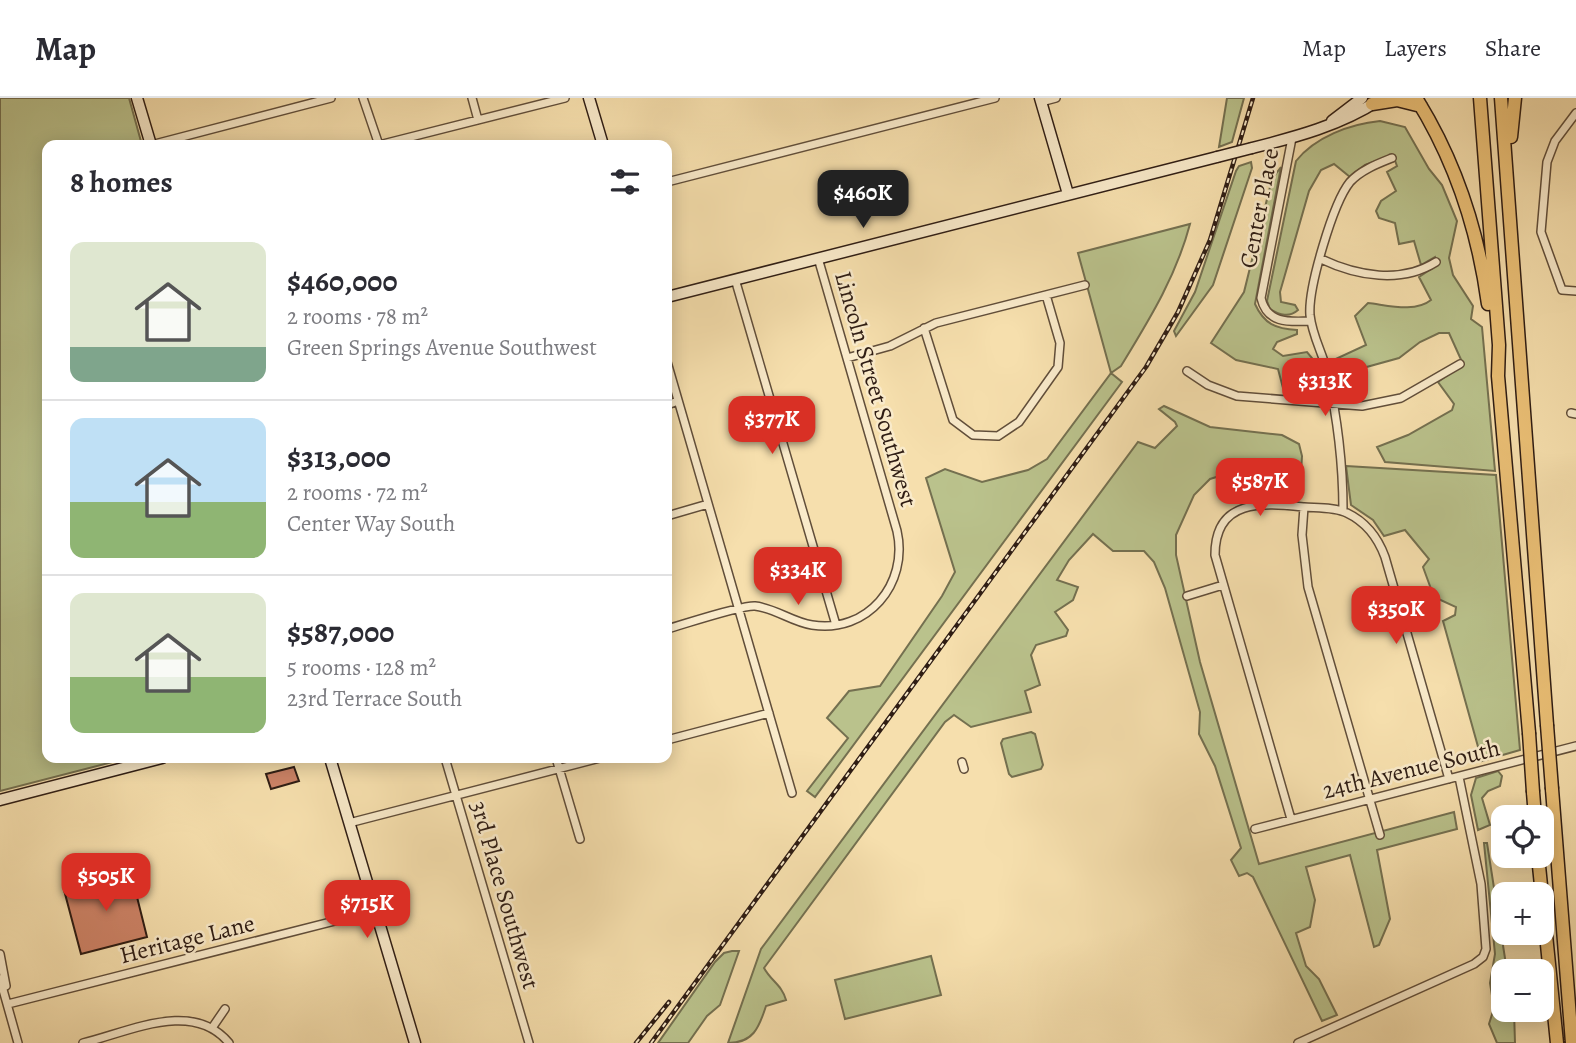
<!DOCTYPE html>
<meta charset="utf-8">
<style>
:root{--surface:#fff;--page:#f7f7f7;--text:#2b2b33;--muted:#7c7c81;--line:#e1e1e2;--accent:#d93025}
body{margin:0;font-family:Alegreya,serif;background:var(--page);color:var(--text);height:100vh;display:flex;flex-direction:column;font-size:26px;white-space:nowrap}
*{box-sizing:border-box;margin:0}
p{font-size:23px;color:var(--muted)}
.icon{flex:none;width:38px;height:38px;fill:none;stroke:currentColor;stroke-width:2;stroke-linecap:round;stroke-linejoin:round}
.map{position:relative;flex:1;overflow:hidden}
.panel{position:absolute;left:42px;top:42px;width:630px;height:623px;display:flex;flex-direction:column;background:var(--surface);border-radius:14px;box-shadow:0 4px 18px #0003}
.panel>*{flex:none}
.buttons{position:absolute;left:1491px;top:707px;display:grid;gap:14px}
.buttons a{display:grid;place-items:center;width:63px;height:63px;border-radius:14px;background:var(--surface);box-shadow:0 4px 18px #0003;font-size:35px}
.price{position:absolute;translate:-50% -60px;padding:0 16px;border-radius:14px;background:var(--accent);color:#fff;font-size:23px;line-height:46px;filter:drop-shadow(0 2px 4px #0008)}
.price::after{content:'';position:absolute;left:50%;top:42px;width:21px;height:16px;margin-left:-10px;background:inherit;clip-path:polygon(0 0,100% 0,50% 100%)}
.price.current{background:#222;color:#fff}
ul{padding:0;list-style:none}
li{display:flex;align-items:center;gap:21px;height:175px;padding:0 28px}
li+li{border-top:2px solid var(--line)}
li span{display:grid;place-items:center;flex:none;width:196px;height:140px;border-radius:14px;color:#555}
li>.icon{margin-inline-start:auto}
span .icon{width:84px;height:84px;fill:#fffc;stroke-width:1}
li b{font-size:30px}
h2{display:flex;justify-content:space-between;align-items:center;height:84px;padding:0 28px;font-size:30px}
header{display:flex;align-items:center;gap:42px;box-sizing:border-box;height:98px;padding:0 35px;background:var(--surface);border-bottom:2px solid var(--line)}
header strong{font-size:33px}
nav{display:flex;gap:38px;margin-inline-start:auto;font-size:24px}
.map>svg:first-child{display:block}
</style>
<header>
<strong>Map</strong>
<nav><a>Map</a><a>Layers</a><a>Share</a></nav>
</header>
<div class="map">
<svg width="1576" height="945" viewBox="0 0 1576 945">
<rect width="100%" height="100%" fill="#f6dfad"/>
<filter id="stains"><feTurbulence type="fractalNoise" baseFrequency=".00286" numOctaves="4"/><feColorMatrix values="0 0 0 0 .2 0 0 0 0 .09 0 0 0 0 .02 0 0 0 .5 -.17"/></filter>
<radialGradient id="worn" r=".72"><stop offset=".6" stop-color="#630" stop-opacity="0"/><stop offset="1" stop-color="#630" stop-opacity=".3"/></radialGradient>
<path fill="#bac28c" stroke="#747050" stroke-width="2" d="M 0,0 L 129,0 L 142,47 L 47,47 L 47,660 L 128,660 L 0,693 Z
M 1227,0 L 1244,0 L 1232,44 L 1219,49 Z
M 1380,23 L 1405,29 L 1429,71 L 1442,87 L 1457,123 L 1449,160 L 1453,177 L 1473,208 L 1471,221 L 1482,229 L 1495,373 L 1385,364 L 1377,349 L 1408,337 L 1452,312 L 1454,306 L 1438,284 L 1463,266 L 1449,235 L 1439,235 L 1420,244 L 1399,260 L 1363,270 L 1334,284 L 1327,265 L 1366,247 L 1355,218 L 1368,205 C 1387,207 1415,215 1431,202 L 1419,179 L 1437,167 L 1435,159 L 1421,167 L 1414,143 L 1399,146 L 1395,125 L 1379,120 L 1376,113 L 1381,103 L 1396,93 L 1387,74 L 1397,68 L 1393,57 L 1365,67 L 1350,79 L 1334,66 L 1321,72 L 1309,93 L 1280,194 L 1281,204 L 1295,207 L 1298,212 C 1289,220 1280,217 1270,211 L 1267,203 L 1296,63 C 1315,39 1350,26 1380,23 Z
M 1251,64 L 1252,70 L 1213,187 L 1176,238 L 1174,233 L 1195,194 L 1236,73 L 1239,68 Z
M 1281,69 L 1255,206 C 1264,226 1276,231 1297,232 L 1297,236 L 1277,244 L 1273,251 L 1283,258 L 1307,254 L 1312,260 L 1312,264 C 1293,259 1287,274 1287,291 L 1283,290 L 1278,271 L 1236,262 L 1211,245 L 1244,194 L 1272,81 Z
M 1190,126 C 1176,179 1149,222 1121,268 L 1111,275 L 1122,284 L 815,699 L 807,693 L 848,640 L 827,620 L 849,593 L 880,588 L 942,498 L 955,474 L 926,380 L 945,371 L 982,384 L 1028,372 L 1047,361 L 1111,275 L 1078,155 Z
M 1164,308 L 1210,329 L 1282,337 L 1299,346 L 1302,358 L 1301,375 L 1239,372 L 1210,381 L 1194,397 L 1176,437 L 1176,457 L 1200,564 L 1259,766 L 1454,714 L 1457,731 L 1377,752 L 1390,821 L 1379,847 L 1374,849 L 1350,757 L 1306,769 L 1315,802 L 1310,829 L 1296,835 L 1306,868 L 1319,881 L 1337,917 L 1322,923 L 1253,779 L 1247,775 L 1239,778 L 1231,762 L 1241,750 L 1215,668 L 1199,636 L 1200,614 L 1165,490 L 1154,464 L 1144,453 L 1113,453 L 1093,436 L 1069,462 L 1057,482 L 1078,489 L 1073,502 L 1055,514 L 1068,532 L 1066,538 L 1036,547 L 1031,557 L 1040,587 L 1025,593 L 1031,614 L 971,629 L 954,617 L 945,624 L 764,870 C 771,883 782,887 786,902 L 766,908 C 759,930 753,945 728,945 L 761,851 L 1138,344 L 1155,350 L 1177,328 L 1175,324 L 1159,311 Z
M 1346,368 L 1496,377 L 1520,652 L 1482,663 L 1443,523 L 1455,517 L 1456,509 L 1434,499 L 1423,469 L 1429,461 L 1405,432 L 1384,438 L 1373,422 L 1351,407 Z
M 1031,634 L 1035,636 L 1043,667 L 1041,671 L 1012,679 L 1009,676 L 1001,645 L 1003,641 Z
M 1498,673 L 1502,678 L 1500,688 L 1488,693 L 1482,700 L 1490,727 L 1478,732 L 1471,697 L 1476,680 Z
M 1484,745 L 1487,745 L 1507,873 L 1503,873 L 1503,912 L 1514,912 L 1515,945 L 1497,945 L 1489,926 L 1494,910 L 1490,885 L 1495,856 Z
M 732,853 L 739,853 L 720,907 L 707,918 L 688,945 L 658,945 L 715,864 L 724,855 Z
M 931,858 L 941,897 L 845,921 L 835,882 Z"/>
<path fill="#cd8367" stroke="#2f1d14" stroke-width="2" d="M 294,669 L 299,683 L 271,691 L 266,676 Z
M 131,775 L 147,839 L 81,856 L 64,792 Z"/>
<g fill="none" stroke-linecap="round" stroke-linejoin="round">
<defs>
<path id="street" d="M 363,0 L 379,47 L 565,0
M 472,0 L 478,22
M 1041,4 L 1056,0
M 1576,15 L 1555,43 L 1547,64 L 1541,134 L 1562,192 L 1576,193
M 1292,40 L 1261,200 C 1267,226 1289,224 1311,223
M 151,47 L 331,0
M 667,84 L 995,0
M 1321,161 C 1357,178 1401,186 1436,164
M 735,181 L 836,527
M 924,230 L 953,322 L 973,337 L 998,338 L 1019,324 L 1058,269 L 1060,245 L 1046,197
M 847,260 L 890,248 L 936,225 L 1085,187
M 667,264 L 792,695
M 1187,273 L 1208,287 L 1237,298 L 1362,308 L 1401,300 L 1460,266
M 667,307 L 678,303
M 1571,315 L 1576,316
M 1304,409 L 1302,437 L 1308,489 L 1380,737
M 1343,412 C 1343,367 1337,318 1327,273 C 1322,254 1312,237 1310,217 C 1308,190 1333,105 1350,84 C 1361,72 1377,66 1392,60
M 667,418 L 708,406
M 1187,498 L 1223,487
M 667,531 C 685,526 741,507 755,508 C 775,510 792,524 812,527 C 867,536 909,486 897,433 L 818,160
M 667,642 L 769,615
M 445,660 L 529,945
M 556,660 L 580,741
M 962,664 L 964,671
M 1291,721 L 1215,457 C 1215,400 1263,405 1304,409 C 1317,410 1335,409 1347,415 C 1366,424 1378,440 1385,459 L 1449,681
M 349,725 L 600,660
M 1255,731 L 1576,648
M 0,856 L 6,888
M 0,881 L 18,945
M 8,906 L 374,813
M 212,930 L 225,911
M 83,945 C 129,934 193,901 229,945
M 1298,945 L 1474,866 L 1483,859 L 1486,851 L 1481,786 L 1459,679"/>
<path id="secondary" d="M 137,0 L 151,47
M 589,0 L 603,47
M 1040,0 L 1068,96
M 1332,23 L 1362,0
M 1252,50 C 1296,39 1341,27 1379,2
M 667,199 L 1217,59
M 330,660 L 415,945
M 0,702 L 162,660"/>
<path id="highway" d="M 1416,0 C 1456,64 1478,132 1488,206
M 1480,0 L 1499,247 L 1498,278 L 1529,635
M 1501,0 L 1547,627
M 1372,6 L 1397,2 L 1421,8
M 1511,39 L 1515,0
M 1552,691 L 1572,945
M 1533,694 L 1535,719
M 1538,758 L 1557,945"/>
</defs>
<use href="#street" stroke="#614e3a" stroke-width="10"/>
<use href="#secondary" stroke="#2f1d14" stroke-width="13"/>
<use href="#highway" stroke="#2f1d14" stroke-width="15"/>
<use href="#street" stroke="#f9eaca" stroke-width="7"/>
<use href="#secondary" stroke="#f9eaca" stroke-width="10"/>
<use href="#highway" stroke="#ebc076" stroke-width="12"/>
<defs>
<path id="rail" d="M 636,945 L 669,904
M 651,945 L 1146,269 L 1178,214 L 1210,142 L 1253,0"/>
</defs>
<use href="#rail" stroke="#2f1d14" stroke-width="4.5"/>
<use href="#rail" stroke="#f9eaca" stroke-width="2" stroke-dasharray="5" stroke-linecap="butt"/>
<defs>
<path id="secondary-bridge" d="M 1217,59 L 1252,50"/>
<path id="highway-bridge" d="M 1547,627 L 1552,691
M 1529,635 L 1533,694"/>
</defs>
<use href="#secondary-bridge" stroke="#2f1d14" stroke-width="13" stroke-linecap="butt"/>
<use href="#highway-bridge" stroke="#2f1d14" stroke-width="15" stroke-linecap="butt"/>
<use href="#secondary-bridge" stroke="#f9eaca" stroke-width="10"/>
<use href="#highway-bridge" stroke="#ebc076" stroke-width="12"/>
</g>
<g text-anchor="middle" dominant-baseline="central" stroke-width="5" stroke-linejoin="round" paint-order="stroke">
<g font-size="24" fill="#2f1d14" stroke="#f9eaca">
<text transform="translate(1259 110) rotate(-79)">Center Place</text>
<text transform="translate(876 291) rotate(74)">Lincoln Street Southwest</text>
<text transform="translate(1411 671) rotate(-14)">24th Avenue South</text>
<text transform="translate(505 797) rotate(74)">3rd Place Southwest</text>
<text transform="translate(187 841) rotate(-14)">Heritage Lane</text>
</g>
</g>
<rect width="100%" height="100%" filter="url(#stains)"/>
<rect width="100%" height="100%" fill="url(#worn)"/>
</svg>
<div class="buttons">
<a><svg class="icon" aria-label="locate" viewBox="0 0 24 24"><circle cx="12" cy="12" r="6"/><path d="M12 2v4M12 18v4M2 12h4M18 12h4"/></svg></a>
<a>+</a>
<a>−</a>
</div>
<b class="price current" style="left:863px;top:132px">$460K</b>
<b class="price" style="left:1325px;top:320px">$313K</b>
<b class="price" style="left:772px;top:358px">$377K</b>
<b class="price" style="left:1260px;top:420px">$587K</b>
<b class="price" style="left:798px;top:509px">$334K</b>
<b class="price" style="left:1396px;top:548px">$350K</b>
<b class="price" style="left:106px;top:815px">$505K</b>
<b class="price" style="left:367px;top:842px">$715K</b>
<section class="panel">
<h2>8 homes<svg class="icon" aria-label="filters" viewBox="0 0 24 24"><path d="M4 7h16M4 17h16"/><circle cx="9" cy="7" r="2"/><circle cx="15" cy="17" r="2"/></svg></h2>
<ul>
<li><span style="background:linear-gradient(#dfe7d0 75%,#7fa58c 0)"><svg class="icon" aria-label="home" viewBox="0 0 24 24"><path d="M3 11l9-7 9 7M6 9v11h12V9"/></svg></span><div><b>$460,000</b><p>2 rooms · 78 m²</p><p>Green Springs Avenue Southwest</p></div></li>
<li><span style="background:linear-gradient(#bfe0f5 60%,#8fb573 0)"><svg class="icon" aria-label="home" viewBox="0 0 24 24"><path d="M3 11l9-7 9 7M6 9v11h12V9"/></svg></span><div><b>$313,000</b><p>2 rooms · 72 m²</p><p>Center Way South</p></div></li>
<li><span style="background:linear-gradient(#dfe7d0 60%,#8fb573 0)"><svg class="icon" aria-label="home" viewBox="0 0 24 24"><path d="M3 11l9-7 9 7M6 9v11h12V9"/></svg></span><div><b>$587,000</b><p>5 rooms · 128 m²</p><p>23rd Terrace South</p></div></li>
</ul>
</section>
</div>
